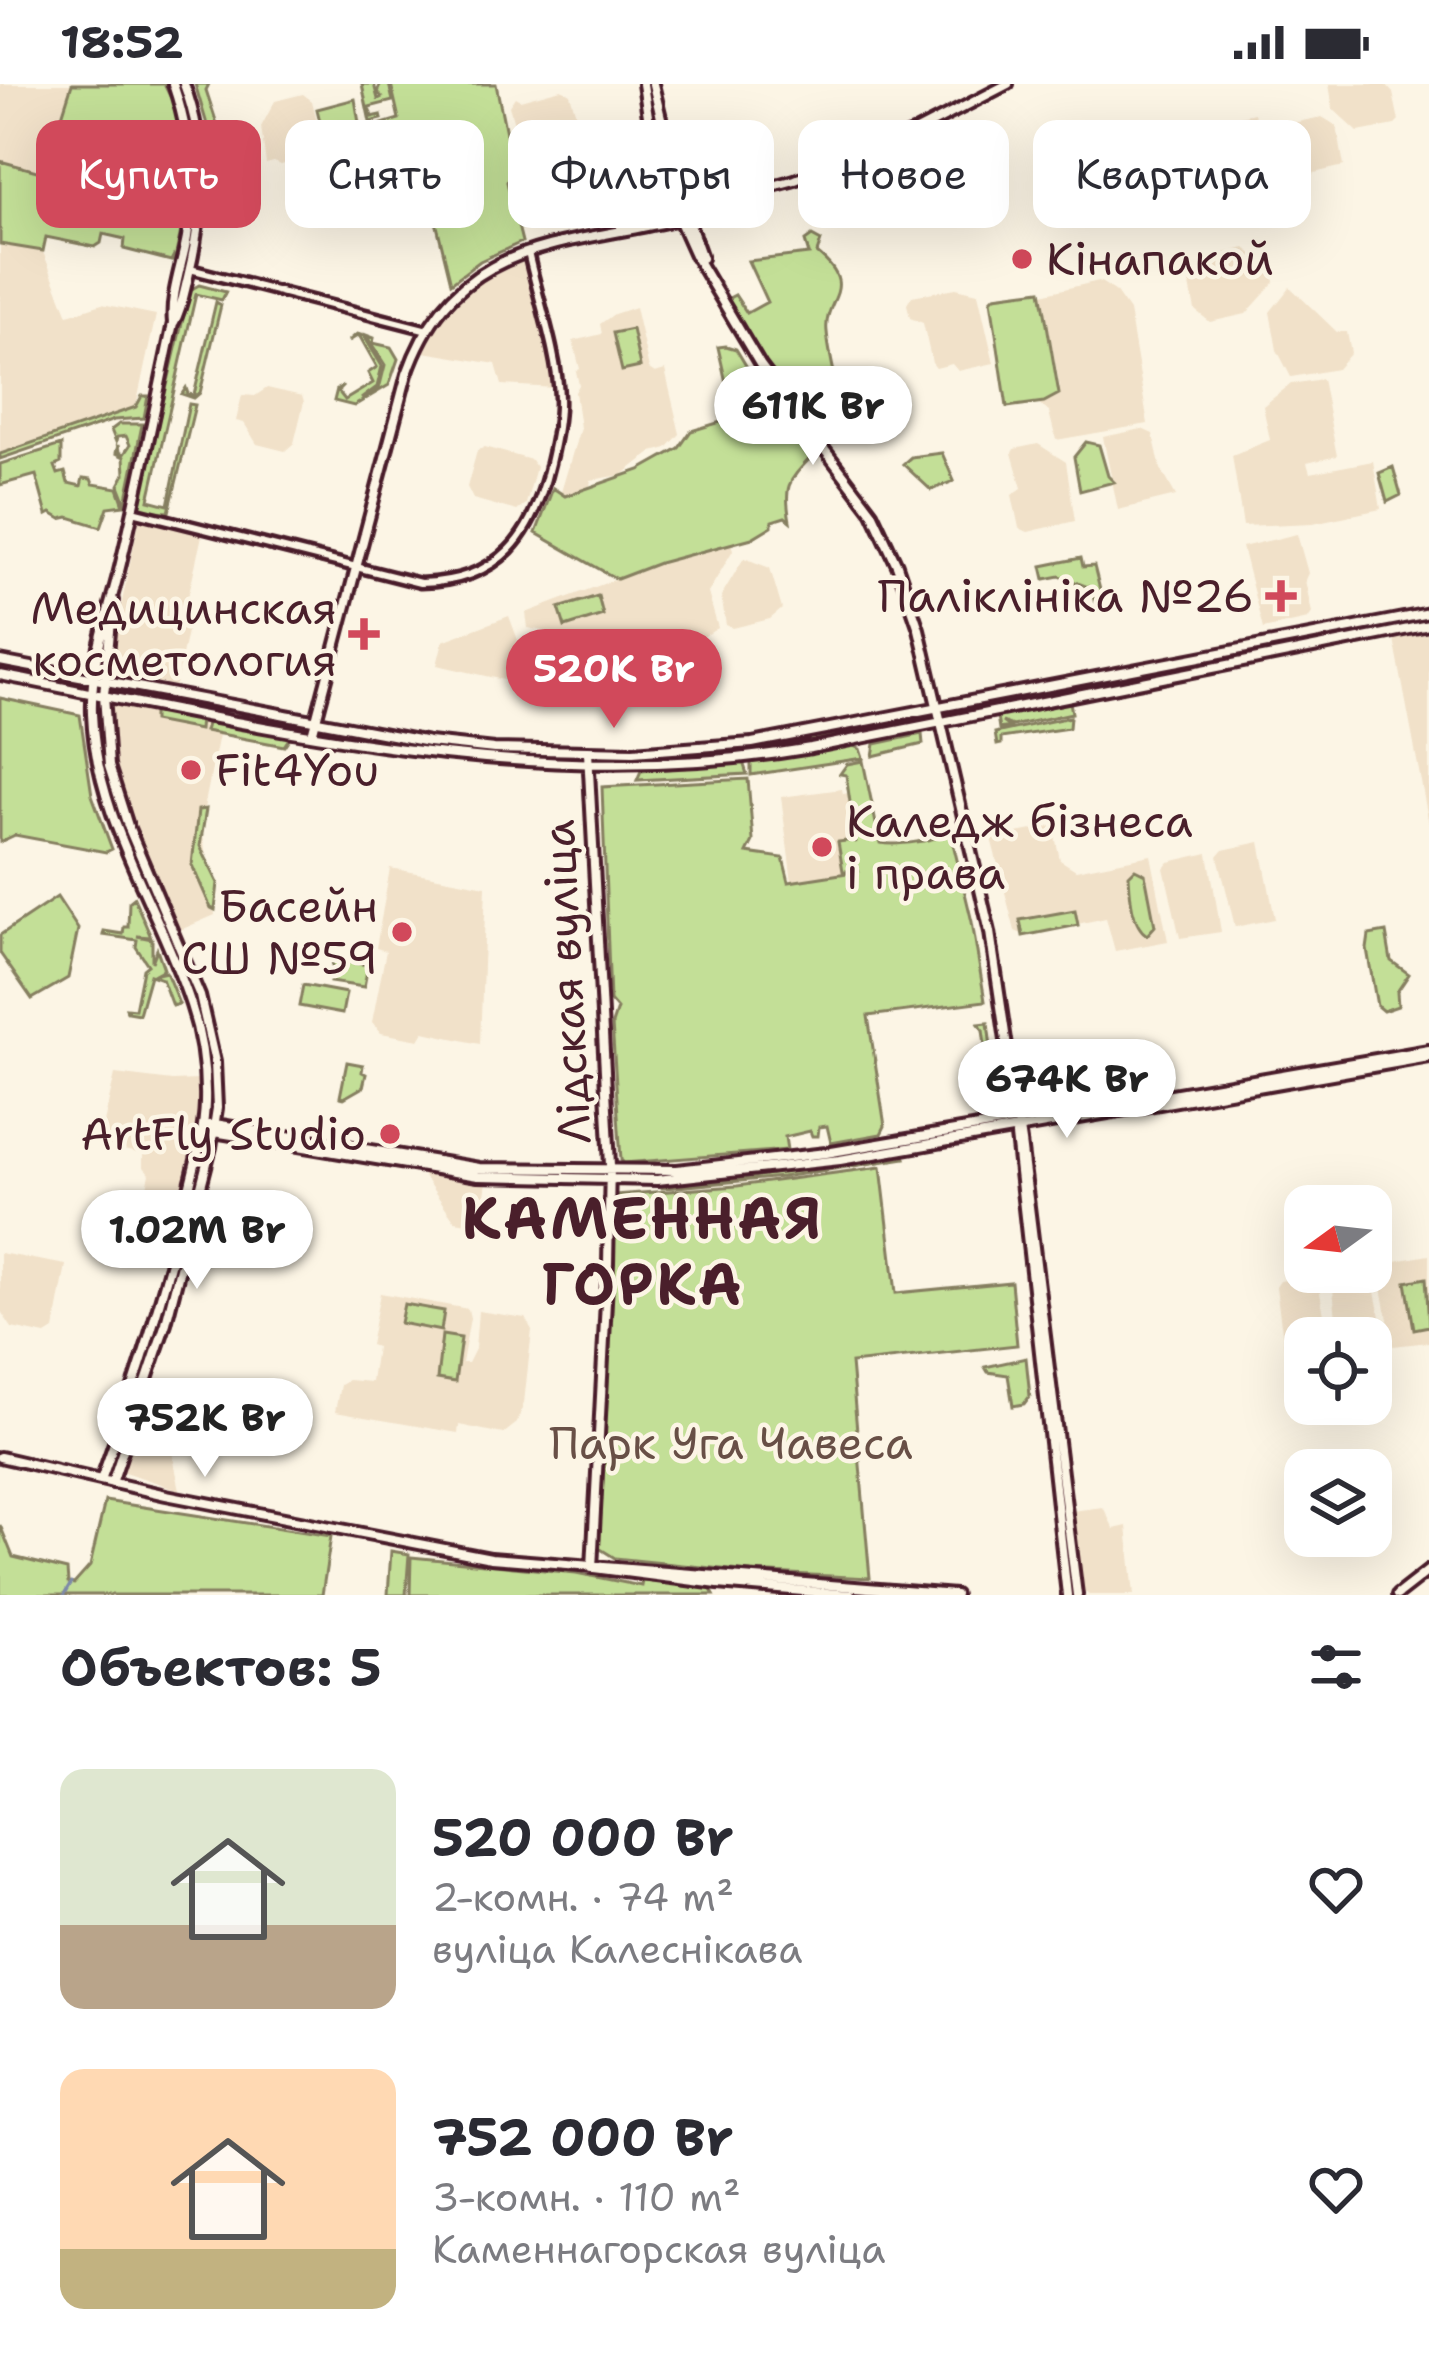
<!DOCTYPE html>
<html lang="ru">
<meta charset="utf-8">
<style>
:root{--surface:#fff;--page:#f7f7f7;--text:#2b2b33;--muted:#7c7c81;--accent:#d1495b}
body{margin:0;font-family:"Shantell Sans",sans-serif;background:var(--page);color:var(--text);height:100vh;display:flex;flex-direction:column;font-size:45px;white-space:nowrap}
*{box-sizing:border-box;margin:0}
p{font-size:39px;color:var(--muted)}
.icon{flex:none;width:66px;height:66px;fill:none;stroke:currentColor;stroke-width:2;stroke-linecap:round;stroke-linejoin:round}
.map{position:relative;height:1511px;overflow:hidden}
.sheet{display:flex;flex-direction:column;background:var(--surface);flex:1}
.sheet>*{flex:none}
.hud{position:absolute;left:36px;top:36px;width:1359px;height:108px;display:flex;gap:24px}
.needle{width:78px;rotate:255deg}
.fabs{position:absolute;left:1284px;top:1101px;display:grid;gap:24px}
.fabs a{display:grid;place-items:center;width:108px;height:108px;border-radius:24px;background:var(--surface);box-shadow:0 12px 48px #0002;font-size:60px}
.price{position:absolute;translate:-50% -102px;padding:0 27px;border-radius:42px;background:#fff;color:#222;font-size:39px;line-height:78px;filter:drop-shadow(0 3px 6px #0008)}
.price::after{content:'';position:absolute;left:50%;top:72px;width:36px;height:27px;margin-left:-18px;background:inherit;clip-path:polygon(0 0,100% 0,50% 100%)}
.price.active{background:var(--accent);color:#fff}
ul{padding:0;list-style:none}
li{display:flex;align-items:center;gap:36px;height:300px;padding:0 60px}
li span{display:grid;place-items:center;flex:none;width:336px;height:240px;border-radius:24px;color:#555}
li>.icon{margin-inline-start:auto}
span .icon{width:144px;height:144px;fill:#fffc;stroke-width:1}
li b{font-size:51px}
h2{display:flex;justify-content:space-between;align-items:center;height:144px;padding:0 60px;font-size:51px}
.chip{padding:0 42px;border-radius:24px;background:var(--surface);box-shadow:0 12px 48px #0002;font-size:42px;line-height:108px}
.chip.active{background:var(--accent);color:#fff}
.status{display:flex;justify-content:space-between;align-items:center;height:84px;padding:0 60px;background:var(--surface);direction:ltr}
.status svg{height:33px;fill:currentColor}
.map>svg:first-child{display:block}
</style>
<div class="status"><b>18:52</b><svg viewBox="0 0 49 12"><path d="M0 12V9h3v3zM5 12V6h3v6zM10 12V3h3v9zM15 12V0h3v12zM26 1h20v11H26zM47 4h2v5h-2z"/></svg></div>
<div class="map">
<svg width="1429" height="1511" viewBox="0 0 1429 1511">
<rect width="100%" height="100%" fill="#fcf5e5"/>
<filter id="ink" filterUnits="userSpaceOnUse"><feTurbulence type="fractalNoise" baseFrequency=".00833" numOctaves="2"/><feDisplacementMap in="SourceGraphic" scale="24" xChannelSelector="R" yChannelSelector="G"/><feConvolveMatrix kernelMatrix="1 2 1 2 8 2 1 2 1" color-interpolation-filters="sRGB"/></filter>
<g filter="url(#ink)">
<path fill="#f1e1c9" d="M 0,0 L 71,0 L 44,89 L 0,76 Z
M 1329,0 L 1385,0 L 1393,9 L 1399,37 L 1395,41 L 1358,48 L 1333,25 Z
M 561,5 L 570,10 L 581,48 L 572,63 L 551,68 L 516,46 L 509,22 L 515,13 L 520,16 Z
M 303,10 L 312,17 L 325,69 L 281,81 L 274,78 L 266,80 L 261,43 L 275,17 Z
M 1254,29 L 1258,46 L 1322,33 L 1337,42 L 1344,82 L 1314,89 L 1301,104 L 1271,110 L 1272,117 L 1231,124 L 1223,112 L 1166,122 L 1139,111 L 1134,82 L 1137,75 L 1203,68 L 1199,45 L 1204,40 Z
M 0,160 L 43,168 L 68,231 L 102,220 L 156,231 L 136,322 L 0,370 Z
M 1245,164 L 1273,186 L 1275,198 L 1246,230 L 1210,238 L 1195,226 L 1189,196 L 1203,174 Z
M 521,174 L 527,181 L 556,304 L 502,301 L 496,280 L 418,267 L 434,241 L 479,198 Z
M 1099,197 L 1115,207 L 1129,227 L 1148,340 L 1056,356 L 1049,328 L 1038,319 L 1051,316 L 1060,304 L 1042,210 Z
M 1290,203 L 1337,248 L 1347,248 L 1351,269 L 1337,285 L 1291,293 L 1277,266 L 1270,228 Z
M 956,204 L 978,209 L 994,279 L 958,287 L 952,280 L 936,284 L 932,279 L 923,239 L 910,234 L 907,220 L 912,212 Z
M 635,223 L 649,285 L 655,289 L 665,286 L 680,350 L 667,364 L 652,368 L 622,391 L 591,396 L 590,402 L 564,412 L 561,408 L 580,344 L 575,308 L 579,301 L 576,287 L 580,285 L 573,257 L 602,250 L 600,240 L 614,230 Z
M 1322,295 L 1337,372 L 1307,379 L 1310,389 L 1373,377 L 1381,425 L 1313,439 L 1243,442 L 1232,371 L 1270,356 L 1263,322 L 1291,300 Z
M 267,304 L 302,312 L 304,318 L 294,359 L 285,367 L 257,360 L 244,339 L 236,337 L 242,311 L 255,312 Z
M 1142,345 L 1153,350 L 1161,385 L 1176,412 L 1118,426 L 1103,353 Z
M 1038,360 L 1066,378 L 1075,437 L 1028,448 L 1019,444 L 1012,411 L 1022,404 L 1012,369 L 1014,365 Z
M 485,363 L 531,376 L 536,383 L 526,420 L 517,427 L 473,415 L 467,403 L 477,367 Z
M 140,432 L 203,447 L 184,531 L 190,533 L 175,605 L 127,595 L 110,574 Z
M 1297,450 L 1308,489 L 1305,496 L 1312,529 L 1308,535 L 1263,545 L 1242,463 Z
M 731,459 L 733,466 L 708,509 L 718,544 L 693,559 L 684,553 L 665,558 L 661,567 L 606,580 L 600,558 L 528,544 L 526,529 L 659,479 Z
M 744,474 L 770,484 L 782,525 L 770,535 L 733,544 L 726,541 L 721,512 Z
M 509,532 L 518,556 L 509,597 L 437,581 L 443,557 Z
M 1429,549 L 1429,740 L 1394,555 Z
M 117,618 L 222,636 L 201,739 L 215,831 L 178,847 L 128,733 L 113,675 L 108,628 L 111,621 Z
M 842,705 L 843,710 L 849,709 L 860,787 L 792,798 L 781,713 Z
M 1053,742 L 1060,776 L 1076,786 L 1151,771 L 1168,857 L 1115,867 L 1106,834 L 1024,851 L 1015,847 L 991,754 Z
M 1260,758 L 1275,835 L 1235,843 L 1218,772 L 1223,766 Z
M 1208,769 L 1221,848 L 1180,854 L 1164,784 L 1169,778 Z
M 390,784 L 486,802 L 480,960 L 424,948 L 419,956 L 381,949 L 372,938 L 386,867 L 376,864 Z
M 115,990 L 172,997 L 199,996 L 197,1061 L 176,1143 L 140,1134 L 150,1090 L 143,1082 L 143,1070 L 99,1061 Z
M 422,1090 L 487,1097 L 481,1141 L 455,1137 Z
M 0,1169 L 66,1181 L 54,1246 L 46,1251 L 12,1244 L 0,1226 Z
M 1429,1171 L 1429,1258 L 1393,1262 L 1379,1188 L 1384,1179 Z
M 1371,1187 L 1386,1264 L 1384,1269 L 1371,1272 L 1371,1254 L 1338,1254 L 1332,1195 L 1338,1188 Z
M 1310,1191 L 1318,1197 L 1328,1254 L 1305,1254 L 1305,1282 L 1293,1284 L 1286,1278 L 1276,1203 L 1280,1197 Z
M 380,1209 L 468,1225 L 470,1234 L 462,1279 L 468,1279 L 475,1265 L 478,1227 L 525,1234 L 532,1246 L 524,1319 L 517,1339 L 503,1350 L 459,1341 L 458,1349 L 335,1328 L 340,1301 L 348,1296 L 371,1298 L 376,1263 L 370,1261 Z
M 148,1316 L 162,1320 L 180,1406 L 124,1388 L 123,1381 Z
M 1103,1423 L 1114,1445 L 1127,1442 L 1134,1511 L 1089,1511 L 1082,1506 L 1072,1427 Z"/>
<path fill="#c3df97" stroke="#867f61" stroke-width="3" d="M 72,0 L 164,0 L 175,22 L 183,67 L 159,64 L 158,104 L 173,108 L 173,75 L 184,76 L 182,142 L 174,179 L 173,173 L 171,177 L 124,165 L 125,155 L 103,150 L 101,159 L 95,163 L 46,153 L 43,167 L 0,160 L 0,77 L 44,89 Z
M 195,0 L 209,0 L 206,6 L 227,71 L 211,76 L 206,37 Z
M 362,0 L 374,0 L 378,15 L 382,13 L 377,8 L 381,0 L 389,0 L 393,17 L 369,23 L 372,33 L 381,31 L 382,35 L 370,38 Z
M 391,0 L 496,0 L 513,84 L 507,98 L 522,158 L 480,177 L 451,199 L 421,76 L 346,96 L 332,88 L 317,25 L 355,15 L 362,57 L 373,55 L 372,43 L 399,35 Z
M 524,52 L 550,68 L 566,71 L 585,140 L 580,141 C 571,105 565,70 525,70 Z
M 1246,61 L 1254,106 L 1232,110 L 1223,65 Z
M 899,73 L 908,75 L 893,106 L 885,107 L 879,77 Z
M 692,84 L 697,95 L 708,98 L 737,91 L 740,100 L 697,113 L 689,108 L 683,86 Z
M 812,152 L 821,157 L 817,169 C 861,205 823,214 827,248 C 829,271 836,295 840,318 L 835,318 L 828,308 L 812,318 L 818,329 L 812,340 L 767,282 L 725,216 L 735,211 L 747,229 L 767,218 L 748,177 L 809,170 L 805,157 Z
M 199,201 L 226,208 L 222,216 L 196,210 L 149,416 L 168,421 L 189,320 L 195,321 L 169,428 L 142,426 L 139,418 L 190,206 Z
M 1041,206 L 1059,310 L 1044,318 L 1007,323 L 991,216 L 995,212 Z
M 216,218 L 221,221 L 200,309 L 194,314 L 182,310 L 186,304 L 188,310 L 194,311 Z
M 632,245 L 640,283 L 622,287 L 613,249 Z
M 357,250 L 364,252 L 382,282 L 377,303 L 361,315 L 379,305 L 385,281 L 366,251 L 374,254 L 373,259 L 391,263 L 398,275 L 389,301 L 354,322 L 334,317 L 337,305 L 343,302 L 338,307 L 345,316 L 373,299 L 368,289 L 377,283 L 359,251 L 349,257 Z
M 726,262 L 736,265 L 771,323 L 778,322 L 815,369 C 789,397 783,399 790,437 L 785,433 L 772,437 L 772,442 L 752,454 L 659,479 L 617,495 L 536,449 L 553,404 L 565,412 L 640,386 L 679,364 L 691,347 L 734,334 L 718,263 Z
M 142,312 L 148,312 L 144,334 L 114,336 L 0,375 L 0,370 L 136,323 Z
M 143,340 L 142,341 L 126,419 L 119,401 L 125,390 L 124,373 L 116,369 L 118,361 L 119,368 L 124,370 L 130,361 L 126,352 L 117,353 L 116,358 L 111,346 L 119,340 Z
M 1086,358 L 1099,361 L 1108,392 L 1114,398 L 1080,407 L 1074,373 Z
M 61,361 L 61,379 L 55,382 L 58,390 L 65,388 L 68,399 L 81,402 L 83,394 L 91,395 L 93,400 L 118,404 L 124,421 L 108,423 L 101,443 L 69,433 L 61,435 L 51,429 L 47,431 L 36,391 L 0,401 L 0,380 Z
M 942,369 L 954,397 L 931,406 L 903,380 L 911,373 Z
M 1393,383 L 1401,411 L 1387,418 L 1379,389 Z
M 1081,474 L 1083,483 L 1094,482 L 1103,518 L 1095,520 L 1091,504 L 1060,492 L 1045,495 L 1042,482 Z
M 598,512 L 603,531 L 565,543 L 559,524 Z
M 0,614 L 80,631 L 92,711 L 112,765 L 106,768 L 15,751 L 0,758 Z
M 1070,618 L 1072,629 L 1012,642 L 1002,638 L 1009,643 L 999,645 L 997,632 Z
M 153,625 L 200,634 L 199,646 L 153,637 Z
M 1070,633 L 1069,644 L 1001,654 L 1001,660 L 997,661 L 995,649 Z
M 916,634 L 917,638 L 816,661 L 752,670 L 604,679 L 604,674 L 742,665 Z
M 208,636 L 290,653 L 284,662 L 205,647 Z
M 336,644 L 403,657 L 572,670 L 572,676 L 418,666 L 335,651 Z
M 922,650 L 923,660 L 873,672 L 875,660 Z
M 851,661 L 860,665 L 863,674 L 751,691 L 751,678 L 754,677 Z
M 863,677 L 880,759 C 897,762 938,757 950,747 L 972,838 L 985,917 L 868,932 L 885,1042 L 881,1050 L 831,1059 L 827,1042 L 819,1043 L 818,1052 L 812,1052 L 810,1047 L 785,1053 L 787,1066 L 624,1079 L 621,1076 L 612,940 L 617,925 L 610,917 L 602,703 L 748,695 L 753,757 L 747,769 L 783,774 L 789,798 L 860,787 L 843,787 L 838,758 L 854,756 L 856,759 L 846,691 L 840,690 L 847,680 Z
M 743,678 L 747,690 L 637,696 L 641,687 Z
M 206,725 L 200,762 L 218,799 L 215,826 L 211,824 L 192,781 L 198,726 Z
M 1135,785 L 1145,790 L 1155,842 L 1147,851 C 1131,841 1130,809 1129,791 Z
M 57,813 L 78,845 L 68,894 L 32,915 L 0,869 L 0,851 Z
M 134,814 L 151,853 L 137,852 L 152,855 L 152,878 L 157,865 L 164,885 L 153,891 L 166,888 L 179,920 L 172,922 L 162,895 L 150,891 L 139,930 L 127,928 L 126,924 L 135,925 L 143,885 L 148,881 L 136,863 L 137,856 L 103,851 L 104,847 L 123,850 L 124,843 L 128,843 L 129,818 Z
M 1075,826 L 1078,841 L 1023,852 L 1020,836 Z
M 1386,848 L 1391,877 L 1409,890 L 1397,908 L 1398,922 L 1383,927 L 1377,922 L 1367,865 L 1369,851 Z
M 333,876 L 368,881 L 364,903 L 330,898 Z
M 303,901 L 346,909 L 342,930 L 299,922 Z
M 988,939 L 998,1023 L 989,1026 L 984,1022 L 992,1016 L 983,946 L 979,940 Z
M 347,978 L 363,981 L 362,988 L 366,990 L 363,1003 L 344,1014 L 340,1013 Z
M 903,1069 L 905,1074 L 782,1093 L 677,1103 L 662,1104 L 661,1101 L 746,1094 Z
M 881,1083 L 896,1209 L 1011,1198 L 1017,1261 L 851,1279 L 870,1494 L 751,1488 L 634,1476 L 615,1474 L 599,1464 L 615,1111 L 737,1102 Z
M 1426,1194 L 1429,1242 L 1414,1245 L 1406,1198 Z
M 404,1220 L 444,1227 L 441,1247 L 400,1239 Z
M 442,1251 L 461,1254 L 455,1298 L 437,1295 Z
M 1026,1274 L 1030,1312 L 1024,1320 L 1013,1322 L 1008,1291 L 988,1288 L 985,1283 Z
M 105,1417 L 331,1452 L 322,1511 L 0,1511 L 0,1441 L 13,1473 L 67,1486 L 68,1499 L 74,1500 L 90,1482 Z
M 391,1467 L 409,1470 L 406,1511 L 388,1511 Z
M 411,1473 L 576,1489 L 641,1502 L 642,1497 L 709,1502 L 714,1511 L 410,1511 Z"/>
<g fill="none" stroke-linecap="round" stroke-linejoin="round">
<path stroke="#7d89a8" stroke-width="3" d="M 64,1511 L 71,1499"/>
<defs>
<path id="tertiary" d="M 190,185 L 424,245
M 133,427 L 420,499 C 501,497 533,452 550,379 C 555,358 560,335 559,314 C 558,271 537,211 528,168"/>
<path id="secondary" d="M 643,0 L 650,45 L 669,113 L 696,173 L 761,282 L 872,428 L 897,481 L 919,545 L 990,848 L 1021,1058 L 1077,1511
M 653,0 L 679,110 L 702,174
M 621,143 L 795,96 L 913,49 L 1008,0
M 174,238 C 182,224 184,209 188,193 C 204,128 208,64 184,0
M 0,577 L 429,658 L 494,665 L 633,668 L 752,659 L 1429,529
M 0,591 C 268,644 537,711 811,664 L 1429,541
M 312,651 L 407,290 C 465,123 618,174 747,111
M 588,668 L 610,1081 L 608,1179 L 592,1484
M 204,1042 L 215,1040 L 479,1084 L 677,1086 L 826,1069 L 1429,966
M 203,1043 L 214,1048 L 478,1092 L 657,1096 L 840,1076 L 1429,973
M 1016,1052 L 1067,1511
M 0,1373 L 166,1411 L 491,1474 L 955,1511
M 101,1396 C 134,1304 164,1213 186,1118 C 193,1085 204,1053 205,1019 C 206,986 201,952 191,921 C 159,822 96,736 92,630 C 90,575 109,530 121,479 C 140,399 156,319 173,239 C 170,211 182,181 187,153 C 195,101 190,50 173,0
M 112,1399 L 166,1239 L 211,1063 L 217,1024 L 215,978 L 200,912 L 128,742 L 109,682 L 104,611 L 113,516
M 594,1484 L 718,1500 L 851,1511
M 1397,1511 L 1429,1486"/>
</defs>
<use href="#tertiary" stroke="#4a1f2b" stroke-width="15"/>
<use href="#secondary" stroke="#4a1f2b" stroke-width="16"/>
<use href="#tertiary" stroke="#fcf5e5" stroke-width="6"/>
<use href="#secondary" stroke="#fcf5e5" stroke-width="8"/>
</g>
</g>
<g fill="#d1495b" stroke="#fcf5e5" stroke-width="4.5">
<circle cx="1022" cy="175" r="12"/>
<path d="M1275 494h12v12h12v12h-12v12h-12v-12h-12v-12h12z"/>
<path d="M358 532h12v12h12v12h-12v12h-12v-12h-12v-12h12z"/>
<circle cx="191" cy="686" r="12"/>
<circle cx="822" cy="763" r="12"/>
<circle cx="402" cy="848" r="12"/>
<circle cx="390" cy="1050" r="12"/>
</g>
<g text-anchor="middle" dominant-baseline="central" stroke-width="9" stroke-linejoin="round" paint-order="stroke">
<g font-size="45" fill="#4a1f2b" stroke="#fcf5e5" text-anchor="end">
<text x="1046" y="175" text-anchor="start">Кінапакой</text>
<text x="1254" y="512">Паліклініка №26</text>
<text x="337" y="524">Медицинская<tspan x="337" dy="52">косметология</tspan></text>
<text x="215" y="686" text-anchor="start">Fit4You</text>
<text x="846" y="737" text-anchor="start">Каледж бізнеса<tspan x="846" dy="52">і права</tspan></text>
<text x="378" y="822">Басейн<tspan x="378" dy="52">СШ №59</tspan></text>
<text x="366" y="1050">ArtFly Studio</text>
</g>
<g font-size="45" fill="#4a1f2b" stroke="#fcf5e5">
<text transform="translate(566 898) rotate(-93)">Лідская вуліца</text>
</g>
<g font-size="45" fill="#684f46" stroke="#fcf5e5">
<text x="731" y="1359">Парк Уга Чавеса</text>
</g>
<g font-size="57" font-weight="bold" letter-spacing="3" fill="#4a1f2b" stroke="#fcf5e5">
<text x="643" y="1134">КАМЕННАЯ<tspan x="643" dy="66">ГОРКА</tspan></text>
</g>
</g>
</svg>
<div class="fabs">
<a><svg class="needle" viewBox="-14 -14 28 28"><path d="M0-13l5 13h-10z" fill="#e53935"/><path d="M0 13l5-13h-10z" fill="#7c7c81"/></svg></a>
<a><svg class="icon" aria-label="locate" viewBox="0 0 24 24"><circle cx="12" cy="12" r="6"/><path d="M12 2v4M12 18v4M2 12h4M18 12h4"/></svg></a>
<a><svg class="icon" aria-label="layers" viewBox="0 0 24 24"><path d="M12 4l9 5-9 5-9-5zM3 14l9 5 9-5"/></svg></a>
</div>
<b class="price" style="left:813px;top:384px">611K Br</b>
<b class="price active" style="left:614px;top:647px">520K Br</b>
<b class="price" style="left:1067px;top:1057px">674K Br</b>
<b class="price" style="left:197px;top:1208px">1.02M Br</b>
<b class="price" style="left:205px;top:1396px">752K Br</b>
<div class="hud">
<a class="chip active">Купить</a>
<a class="chip">Снять</a>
<a class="chip">Фильтры</a>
<a class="chip">Новое</a>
<a class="chip">Квартира</a>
</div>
</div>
<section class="sheet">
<h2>Объектов: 5<svg class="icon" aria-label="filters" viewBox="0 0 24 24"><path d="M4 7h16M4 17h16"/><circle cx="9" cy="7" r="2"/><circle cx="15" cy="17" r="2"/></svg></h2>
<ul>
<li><span style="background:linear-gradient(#dfe7d0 65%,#b9a48a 0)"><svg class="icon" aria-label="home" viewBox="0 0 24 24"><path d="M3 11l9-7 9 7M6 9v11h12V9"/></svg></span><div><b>520 000 Br</b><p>2-комн. · 74 m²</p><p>вуліца Калеснікава</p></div><svg class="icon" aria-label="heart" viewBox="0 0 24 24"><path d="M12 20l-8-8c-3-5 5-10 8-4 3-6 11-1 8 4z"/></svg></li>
<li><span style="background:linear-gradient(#ffd9b3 75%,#c2b280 0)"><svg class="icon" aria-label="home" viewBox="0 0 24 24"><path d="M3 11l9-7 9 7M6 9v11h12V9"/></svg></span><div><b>752 000 Br</b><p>3-комн. · 110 m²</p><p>Каменнагорская вуліца</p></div><svg class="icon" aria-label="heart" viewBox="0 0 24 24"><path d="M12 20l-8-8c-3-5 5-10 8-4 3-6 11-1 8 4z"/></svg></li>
</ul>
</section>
